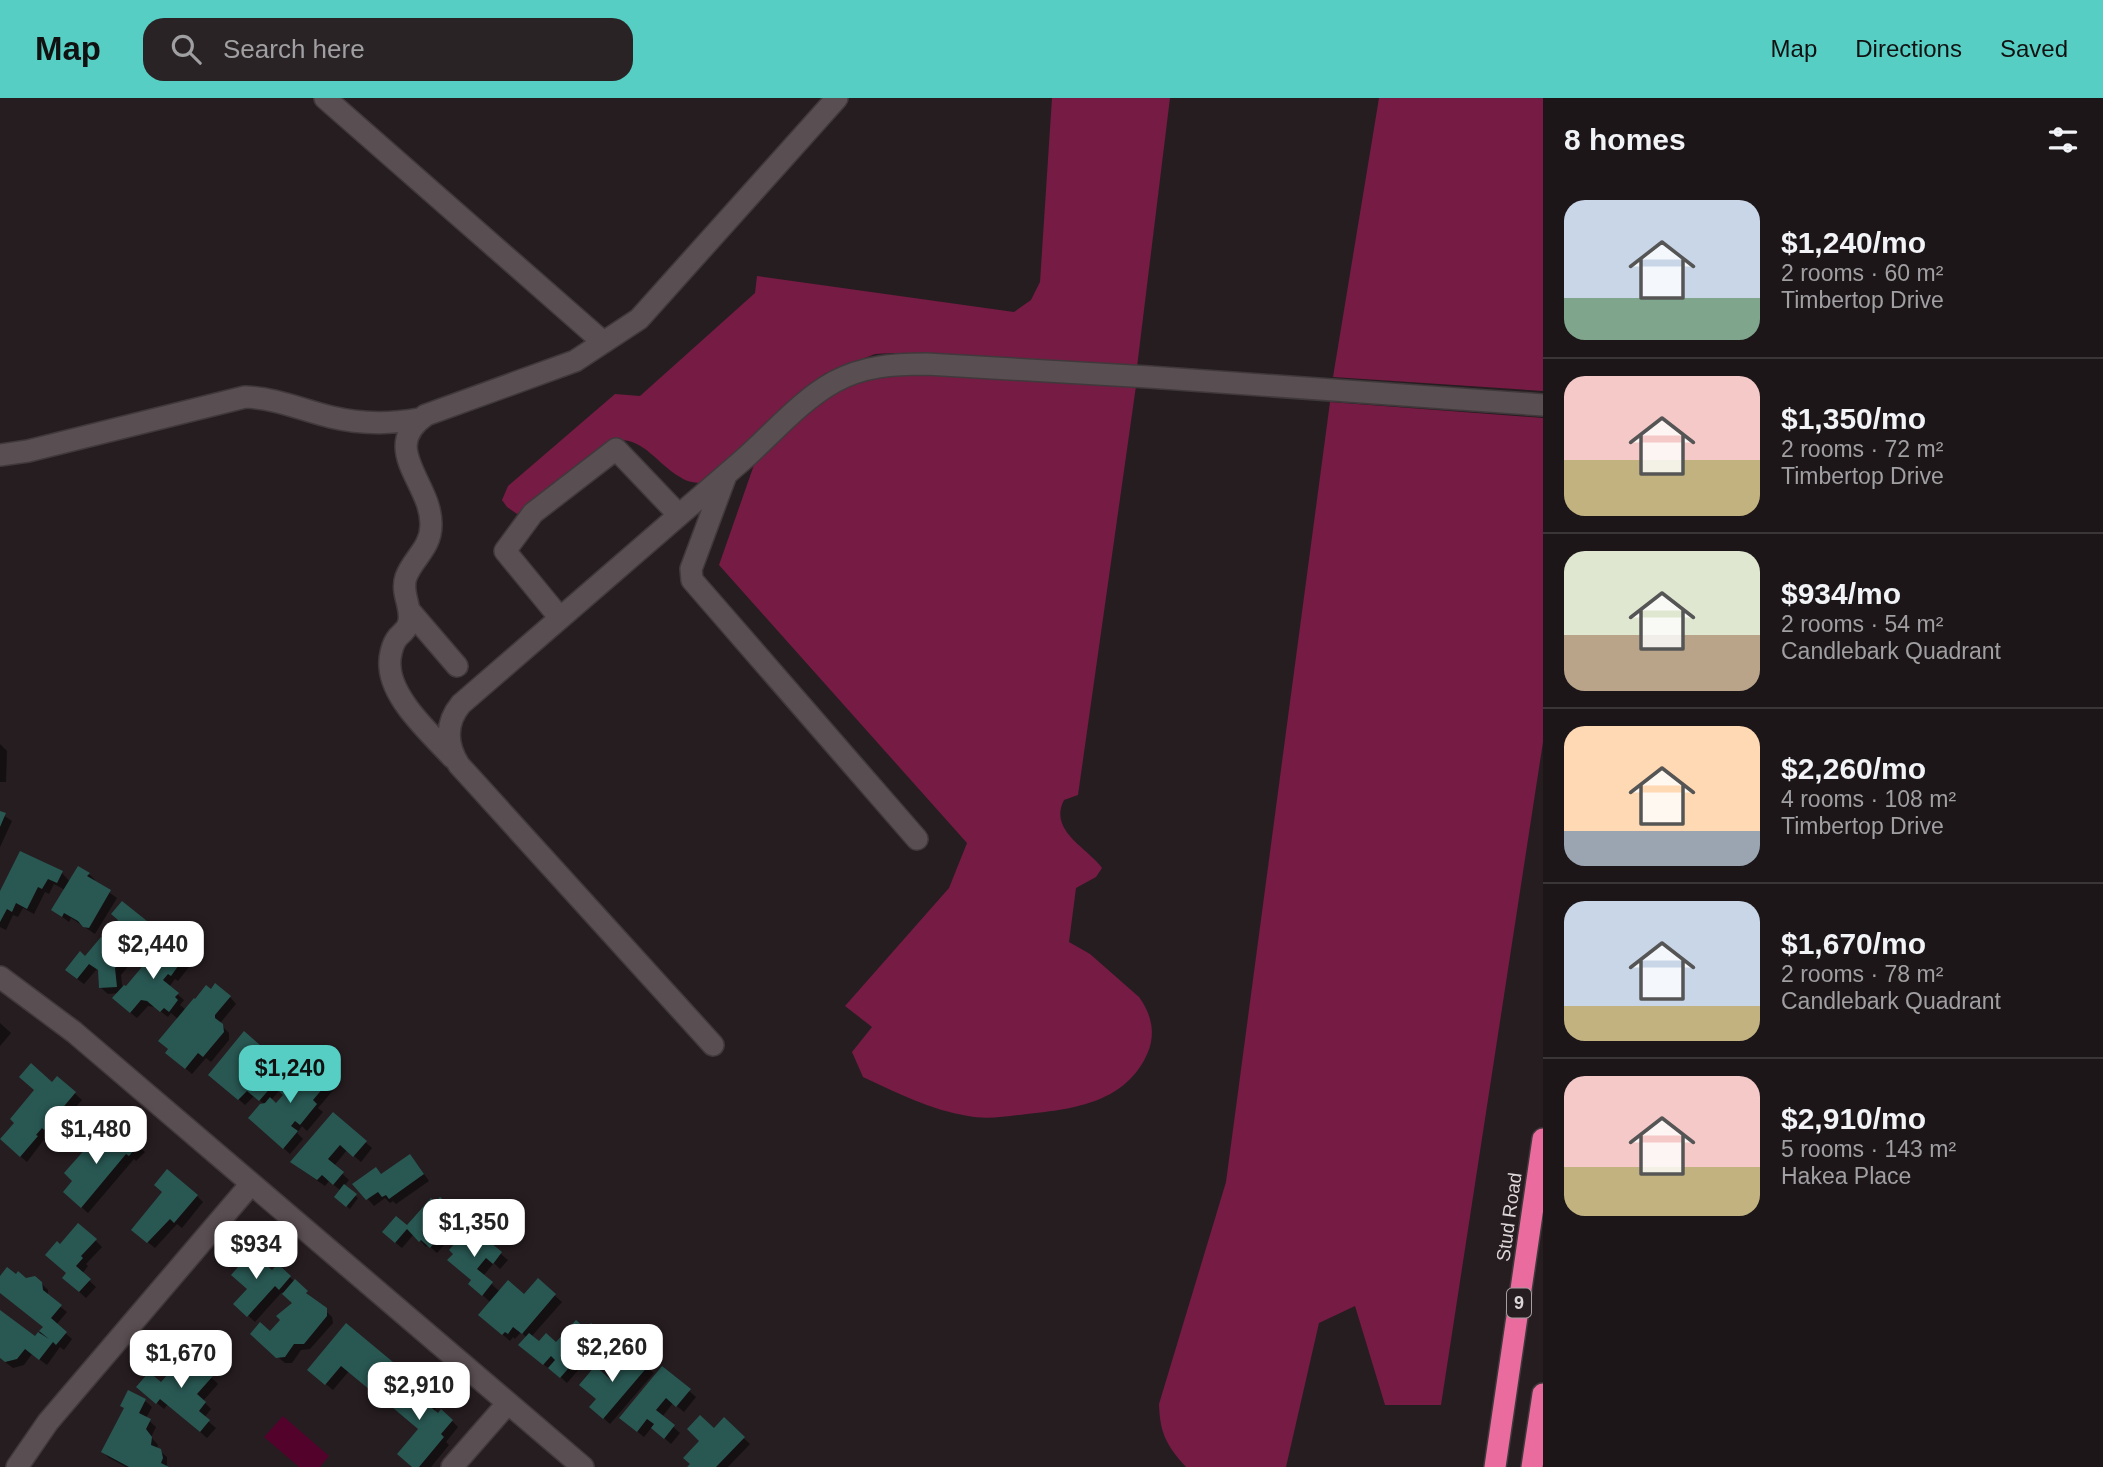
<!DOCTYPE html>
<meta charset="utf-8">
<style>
:root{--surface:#1c1618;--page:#292325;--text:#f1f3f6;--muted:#a09fa2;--line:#3a3537;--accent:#56cec3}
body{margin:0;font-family:Helvetica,sans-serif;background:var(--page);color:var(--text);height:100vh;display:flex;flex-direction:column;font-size:26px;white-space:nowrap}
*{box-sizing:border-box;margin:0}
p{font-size:23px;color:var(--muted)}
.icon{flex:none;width:38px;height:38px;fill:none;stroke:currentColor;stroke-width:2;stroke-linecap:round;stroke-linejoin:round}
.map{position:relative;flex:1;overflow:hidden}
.details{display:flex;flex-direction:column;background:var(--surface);width:560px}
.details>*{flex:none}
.price{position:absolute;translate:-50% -60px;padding:0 16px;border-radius:14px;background:#fff;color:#222;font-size:23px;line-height:46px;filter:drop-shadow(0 2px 4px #0008)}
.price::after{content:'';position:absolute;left:50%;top:42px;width:21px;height:16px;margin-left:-10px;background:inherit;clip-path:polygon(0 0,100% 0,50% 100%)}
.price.on{background:var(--accent);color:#111}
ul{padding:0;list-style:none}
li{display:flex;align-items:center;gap:21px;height:175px;padding:0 21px}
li+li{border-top:2px solid var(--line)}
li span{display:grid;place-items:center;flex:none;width:196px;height:140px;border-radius:21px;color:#555}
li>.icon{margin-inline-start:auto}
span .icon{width:84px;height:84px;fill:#fffc;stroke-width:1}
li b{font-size:30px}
h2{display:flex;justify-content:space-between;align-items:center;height:84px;padding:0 21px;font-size:30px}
header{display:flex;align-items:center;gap:42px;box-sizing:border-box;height:98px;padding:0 35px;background:var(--accent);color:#111}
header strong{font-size:33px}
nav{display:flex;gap:38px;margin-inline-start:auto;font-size:24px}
.search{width:490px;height:63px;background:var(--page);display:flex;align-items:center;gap:18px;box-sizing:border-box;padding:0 24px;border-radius:21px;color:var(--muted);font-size:26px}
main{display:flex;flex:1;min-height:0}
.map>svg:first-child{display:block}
</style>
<header>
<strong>Map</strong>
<div class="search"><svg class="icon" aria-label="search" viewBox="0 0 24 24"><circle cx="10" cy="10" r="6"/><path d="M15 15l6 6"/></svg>Search here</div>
<nav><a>Map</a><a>Directions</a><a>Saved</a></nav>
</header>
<main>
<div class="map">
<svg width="1543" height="1369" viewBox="0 0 1543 1369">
<rect width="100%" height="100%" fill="#261d20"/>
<path fill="#53032b" d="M 283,1318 L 329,1358 L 320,1369 L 299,1369 L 264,1339 Z"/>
<path fill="#761b44" d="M 1052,0 L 1170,0 L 1137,269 L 893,255 L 875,256 L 824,276 L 707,385 C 698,385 688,385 680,379 C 654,364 641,334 607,344 L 517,416 L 507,409 L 502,402 L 508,388 L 615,296 L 640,298 L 755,195 L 757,178 L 1014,214 L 1031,202 L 1040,184 Z
M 1379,0 L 1543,0 L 1543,293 L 1333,279 Z
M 902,274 L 1136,288 L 1078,697 L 1064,702 C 1048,733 1088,750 1102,770 L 1096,779 L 1076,790 L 1069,844 L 1090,856 L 1139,899 C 1151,915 1156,935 1148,954 C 1127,1004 1075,1011 1027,1016 C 1009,1018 987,1022 968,1018 C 931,1012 897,995 863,979 L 852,954 L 872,929 L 845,908 L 949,790 L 967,745 L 719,467 L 755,364 L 826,298 L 849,286 Z
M 1330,304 L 1543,320 L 1543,644 L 1441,1307 L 1385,1307 L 1355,1208 L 1319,1225 L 1286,1369 L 1186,1369 C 1166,1347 1160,1335 1159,1306 L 1226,1084 Z"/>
<path fill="#0007" fill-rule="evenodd" d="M 0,646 L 7,653 L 6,684 L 0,684 Z
M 0,715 L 12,723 L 0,749 Z
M 62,775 L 70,784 L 89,776 L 95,782 L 94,784 L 117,800 L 95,836 L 71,820 L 69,824 L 53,812 L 65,792 L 54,786 L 49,796 L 45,794 L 34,816 L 23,810 L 18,819 L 13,817 L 6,832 L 0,829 L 0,797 Z
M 151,828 L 157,835 L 149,844 L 158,853 L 167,842 L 192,865 L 178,883 L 175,881 L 169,889 L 184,902 L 180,907 L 186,912 L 230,899 L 236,906 L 221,924 L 221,927 L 229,935 L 229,942 L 211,964 L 206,960 L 192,976 L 174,961 L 178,921 L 171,915 L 168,919 L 155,909 L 148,908 L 137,920 L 121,907 L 119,895 L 108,896 L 101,890 L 99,873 L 97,871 L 84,886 L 73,878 L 86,860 L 103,843 ZM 140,854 L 150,862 L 126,891 L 122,887 L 121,877 Z
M 0,925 L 11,935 L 0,948 Z
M 260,949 L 266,956 L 253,971 L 278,994 L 301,967 L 329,983 L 335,990 L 318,1010 L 323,1014 L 307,1033 L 302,1028 L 297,1035 L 303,1041 L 290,1056 L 250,1020 L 263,1005 L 254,998 L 245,1007 L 217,983 ZM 280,992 L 285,997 L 277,1007 L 271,1002 Z
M 58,980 L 82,1002 L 51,1037 L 49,1035 L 27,1064 L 8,1048 Z
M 333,1016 L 372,1050 L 361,1064 L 347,1052 L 334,1068 L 349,1082 L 344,1088 L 358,1100 L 350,1111 L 336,1099 L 341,1093 L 329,1083 L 325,1088 L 299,1070 Z
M 127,1038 L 145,1054 L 136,1063 L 134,1061 L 88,1115 L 71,1100 L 74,1083 L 117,1050 Z
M 416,1065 L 429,1083 L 396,1106 L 393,1103 L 390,1105 L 385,1100 L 374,1108 L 355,1086 Z
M 197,1098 L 203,1104 L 182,1130 L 177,1126 L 155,1150 L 140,1138 Z
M 458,1116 L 465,1123 L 437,1155 L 428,1147 L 426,1149 L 414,1136 L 402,1150 L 391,1141 L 407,1130 Z
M 473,1133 L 508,1162 L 500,1171 L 494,1165 L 483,1178 L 500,1194 L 524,1198 L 538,1183 L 562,1204 L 531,1239 L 539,1246 L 557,1247 L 586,1233 L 600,1234 L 606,1240 L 567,1285 L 552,1271 L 551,1272 L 527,1254 L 527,1240 L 521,1234 L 515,1241 L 513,1239 L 510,1243 L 487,1223 L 491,1205 L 477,1192 L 465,1142 Z
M 95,1142 L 102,1149 L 86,1166 L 88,1168 L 82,1176 L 96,1189 L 86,1200 L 70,1186 L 60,1148 Z
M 278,1168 L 332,1219 L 333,1225 L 310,1251 L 301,1252 L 292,1265 L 285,1265 L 258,1242 L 270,1236 L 294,1205 L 282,1194 L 255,1224 L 236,1206 Z
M 0,1181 L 26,1181 L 41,1185 L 48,1192 L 48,1199 L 67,1214 L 56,1227 L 72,1241 L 64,1252 L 60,1249 L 47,1267 L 32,1256 L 24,1267 L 13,1270 L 0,1260 L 0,1214 L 35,1240 L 44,1229 L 0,1194 Z
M 347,1228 L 398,1271 L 436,1311 L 434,1314 L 452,1323 L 458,1329 L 446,1344 L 449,1347 L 431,1369 L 414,1369 L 420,1332 L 401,1301 L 392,1292 L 383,1302 L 349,1273 L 333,1292 L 316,1278 Z
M 196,1267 L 205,1269 L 212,1275 L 210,1278 L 218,1286 L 203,1303 L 211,1311 L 204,1320 L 216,1330 L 207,1340 L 168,1306 L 164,1311 L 145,1295 Z
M 647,1269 L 654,1275 L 610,1326 L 598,1315 L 610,1284 Z
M 662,1270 L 696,1299 L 684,1314 L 673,1305 L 662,1319 L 680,1335 L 671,1346 L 652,1329 L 644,1339 L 628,1326 Z
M 145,1303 L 152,1309 L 146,1320 L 156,1329 L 151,1339 L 158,1347 L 157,1351 L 167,1359 L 167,1369 L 126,1369 L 109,1360 L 103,1354 Z
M 724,1322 L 750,1346 L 728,1369 L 689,1369 Z"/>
<path fill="#295853" d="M 0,713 L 6,715 L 0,729 Z
M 20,753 L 63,773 L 57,785 L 48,781 L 42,791 L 38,789 L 27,811 L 16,805 L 12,814 L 7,811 L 0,824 L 0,793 Z
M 78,768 L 90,775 L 87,778 L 111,792 L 89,830 L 83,829 L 78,823 L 64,815 L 62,819 L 51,812 Z
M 122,803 L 152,827 L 143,837 L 150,843 L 140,855 L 133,849 L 115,870 L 117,889 L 99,890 L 98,872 L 89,866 L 77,881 L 65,872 L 80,853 L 85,858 L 101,839 L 103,841 L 118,822 L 111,816 Z
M 166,840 L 186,857 L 171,878 L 168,876 L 163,882 L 179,895 L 175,899 L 178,902 L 169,914 L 164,910 L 160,914 L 147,903 L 141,902 L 130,915 L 112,900 L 124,887 L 126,888 Z
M 215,885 L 231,898 L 215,917 L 215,920 L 223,926 L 224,934 L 203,959 L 198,955 L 185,971 L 165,955 L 168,951 L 158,943 L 194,900 L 195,901 L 206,887 L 211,891 Z
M 244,933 L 261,948 L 247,964 L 273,987 L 259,1003 L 247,993 L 238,1002 L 208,977 Z
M 301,964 L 312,973 L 315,970 L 330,982 L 313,1002 L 317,1006 L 300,1027 L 295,1023 L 291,1028 L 298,1033 L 283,1051 L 248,1020 L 260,1006 L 265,1005 L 270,999 L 276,1005 L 283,997 L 278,992 Z
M 31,965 L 52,984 L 57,978 L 76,994 L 44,1032 L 42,1030 L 36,1037 L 38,1038 L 20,1059 L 0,1041 L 14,1025 L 10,1021 L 34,992 L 19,979 Z
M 333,1014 L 367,1043 L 353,1059 L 340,1047 L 328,1061 L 344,1074 L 333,1087 L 322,1077 L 317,1082 L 290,1064 Z
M 101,1033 L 117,1047 L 127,1035 L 139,1046 L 129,1058 L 126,1056 L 81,1110 L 63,1094 L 72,1083 L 64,1075 Z
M 410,1056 L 424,1076 L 389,1101 L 386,1097 L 382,1099 L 378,1094 L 366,1102 L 352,1086 L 376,1069 L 381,1076 Z
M 167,1071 L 198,1097 L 174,1125 L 170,1121 L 147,1145 L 131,1132 L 162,1094 L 154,1087 Z
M 344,1086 L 357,1096 L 346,1109 L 334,1099 Z
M 440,1099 L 460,1115 L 430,1150 L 421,1142 L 419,1144 L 407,1131 L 395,1145 L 382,1134 L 396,1118 L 407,1127 L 431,1100 L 435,1104 Z
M 78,1125 L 97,1141 L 81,1158 L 83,1160 L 76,1168 L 91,1181 L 79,1194 L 62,1180 L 66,1175 L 45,1157 L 57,1143 L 60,1146 Z
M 473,1130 L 502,1154 L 493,1166 L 486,1160 L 477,1171 L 493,1184 L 482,1198 L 468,1186 L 471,1182 L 447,1162 L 453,1156 L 449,1152 L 462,1137 L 465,1140 Z
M 248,1151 L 272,1172 L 278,1166 L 291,1178 L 279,1192 L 275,1188 L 247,1219 L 233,1206 L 247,1191 L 231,1177 L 238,1169 L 234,1166 Z
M 7,1169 L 16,1176 L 18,1173 L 26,1180 L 35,1178 L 42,1184 L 43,1192 L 62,1207 L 51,1220 L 67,1234 L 56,1247 L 53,1244 L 39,1262 L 25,1251 L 17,1261 L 5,1264 L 0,1260 L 0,1212 L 35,1238 L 38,1234 L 49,1241 L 39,1233 L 43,1229 L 0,1195 L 0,1178 Z
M 538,1180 L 556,1196 L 522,1236 L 513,1229 L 508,1236 L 505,1234 L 502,1237 L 478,1217 L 508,1182 L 524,1196 Z
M 295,1181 L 308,1193 L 306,1195 L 327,1210 L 327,1218 L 304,1246 L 294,1246 L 285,1259 L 276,1260 L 250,1236 L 260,1224 L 270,1233 L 280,1222 L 276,1218 L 292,1205 L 282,1196 Z
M 576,1222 L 586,1231 L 591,1225 L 601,1233 L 560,1280 L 548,1270 L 555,1262 L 551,1258 L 543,1267 L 518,1247 L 529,1235 L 539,1243 L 546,1235 L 556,1244 Z
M 346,1225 L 399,1269 L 376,1297 L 341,1268 L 325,1287 L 307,1272 Z
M 633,1254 L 649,1267 L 603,1321 L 589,1309 L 596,1301 L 579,1287 L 595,1268 L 610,1281 Z
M 186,1256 L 196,1265 L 199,1261 L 207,1267 L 204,1270 L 213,1278 L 197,1296 L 206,1304 L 199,1313 L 210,1322 L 200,1334 L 160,1301 L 156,1306 L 136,1289 L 149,1274 L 161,1284 L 169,1275 L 167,1274 L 179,1259 L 181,1261 Z
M 662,1268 L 691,1291 L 676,1309 L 666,1300 L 656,1312 L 675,1327 L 664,1341 L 651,1330 L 654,1326 L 647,1321 L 637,1334 L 619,1320 Z
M 404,1277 L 431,1303 L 428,1307 L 438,1315 L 441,1311 L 453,1322 L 441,1336 L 444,1339 L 419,1369 L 412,1369 L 397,1356 L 418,1331 L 392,1309 L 400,1301 L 391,1293 Z
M 128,1292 L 146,1301 L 139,1315 L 151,1321 L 146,1331 L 152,1339 L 151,1347 L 161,1351 L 163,1360 L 161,1365 L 169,1369 L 129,1369 L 101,1354 L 124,1310 L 120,1308 Z
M 700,1317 L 714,1330 L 724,1319 L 745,1339 L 716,1369 L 687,1369 L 690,1366 L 683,1360 L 699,1343 L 687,1331 Z"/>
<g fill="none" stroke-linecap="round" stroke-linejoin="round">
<defs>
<path id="minor" d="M 325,0 L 603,244
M 0,357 L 28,353 L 245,299 C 276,300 302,312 331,319 C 360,326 391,326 419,321
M 726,377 L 691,471 L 692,482 L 917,741
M 409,512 L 457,568
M 560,520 L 505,453 L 533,415 L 616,351 L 678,416
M 453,660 C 432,637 392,602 390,569 C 389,560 392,546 398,539 C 402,535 406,532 408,527 C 414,511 400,496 406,479 C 413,460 431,450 431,427 C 432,385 378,350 426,317 L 575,263 L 639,221 L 837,0
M 0,879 L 74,934 L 583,1369
M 713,947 L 459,667 C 446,646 445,625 461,606 C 553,526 645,446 737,367 C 769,340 798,304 834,284 C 863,268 894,266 926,266 L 1149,279 L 1543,307
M 17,1369 L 48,1324 L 251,1086
M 452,1369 L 508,1305"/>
<path id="highway" d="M 1495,1369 L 1543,1041
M 1532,1369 L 1543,1296"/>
</defs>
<use href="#minor" stroke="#40393b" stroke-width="24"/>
<use href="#highway" stroke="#40393b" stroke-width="24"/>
<use href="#minor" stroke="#594e51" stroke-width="21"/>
<use href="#highway" stroke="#ea6b9d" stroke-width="21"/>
</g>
<g text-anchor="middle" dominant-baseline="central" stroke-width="6" stroke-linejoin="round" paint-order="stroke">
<rect fill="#261d20" stroke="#a69ea1" stroke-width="2" x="1507" y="1190.5" width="24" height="29" rx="5"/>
<g font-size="18" font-weight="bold" fill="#ddd6d8">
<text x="1519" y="1205">9</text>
</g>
<g font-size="19" fill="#ddd6d8" stroke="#261d20">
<text transform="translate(1509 1119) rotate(-82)">Stud Road</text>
</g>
</g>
</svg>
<b class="price" style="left:153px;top:883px">$2,440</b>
<b class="price on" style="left:290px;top:1007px">$1,240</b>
<b class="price" style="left:96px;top:1068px">$1,480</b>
<b class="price" style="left:474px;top:1161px">$1,350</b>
<b class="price" style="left:256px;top:1183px">$934</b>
<b class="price" style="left:612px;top:1286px">$2,260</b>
<b class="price" style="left:181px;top:1292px">$1,670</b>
<b class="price" style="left:419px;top:1324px">$2,910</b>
</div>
<section class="details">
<h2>8 homes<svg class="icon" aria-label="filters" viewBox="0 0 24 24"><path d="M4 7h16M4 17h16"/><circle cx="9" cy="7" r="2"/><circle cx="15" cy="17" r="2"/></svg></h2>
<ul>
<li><span style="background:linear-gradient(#c9d6e8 70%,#7fa58c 0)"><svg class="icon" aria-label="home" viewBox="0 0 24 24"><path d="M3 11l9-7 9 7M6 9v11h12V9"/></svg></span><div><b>$1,240/mo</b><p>2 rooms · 60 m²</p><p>Timbertop Drive</p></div></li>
<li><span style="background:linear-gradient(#f6c9c9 60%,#c2b280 0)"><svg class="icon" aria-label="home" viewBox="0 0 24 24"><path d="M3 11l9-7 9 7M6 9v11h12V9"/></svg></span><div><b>$1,350/mo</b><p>2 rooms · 72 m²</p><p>Timbertop Drive</p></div></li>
<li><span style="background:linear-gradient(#dfe7d0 60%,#b9a48a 0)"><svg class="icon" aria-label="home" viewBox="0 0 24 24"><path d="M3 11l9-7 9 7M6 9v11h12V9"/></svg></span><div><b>$934/mo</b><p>2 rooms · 54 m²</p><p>Candlebark Quadrant</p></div></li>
<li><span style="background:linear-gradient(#ffd9b3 75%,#9aa5b1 0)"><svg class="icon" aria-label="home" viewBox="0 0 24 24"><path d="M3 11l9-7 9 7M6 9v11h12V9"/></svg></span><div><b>$2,260/mo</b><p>4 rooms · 108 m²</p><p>Timbertop Drive</p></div></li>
<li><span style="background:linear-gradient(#c9d6e8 75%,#c2b280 0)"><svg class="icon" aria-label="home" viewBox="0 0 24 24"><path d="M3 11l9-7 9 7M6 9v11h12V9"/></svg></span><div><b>$1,670/mo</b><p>2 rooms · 78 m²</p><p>Candlebark Quadrant</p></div></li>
<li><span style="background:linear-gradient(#f6c9c9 65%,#c2b280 0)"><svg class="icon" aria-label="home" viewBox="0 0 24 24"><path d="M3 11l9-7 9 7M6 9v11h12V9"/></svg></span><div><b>$2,910/mo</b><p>5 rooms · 143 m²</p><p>Hakea Place</p></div></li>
</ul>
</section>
</main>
